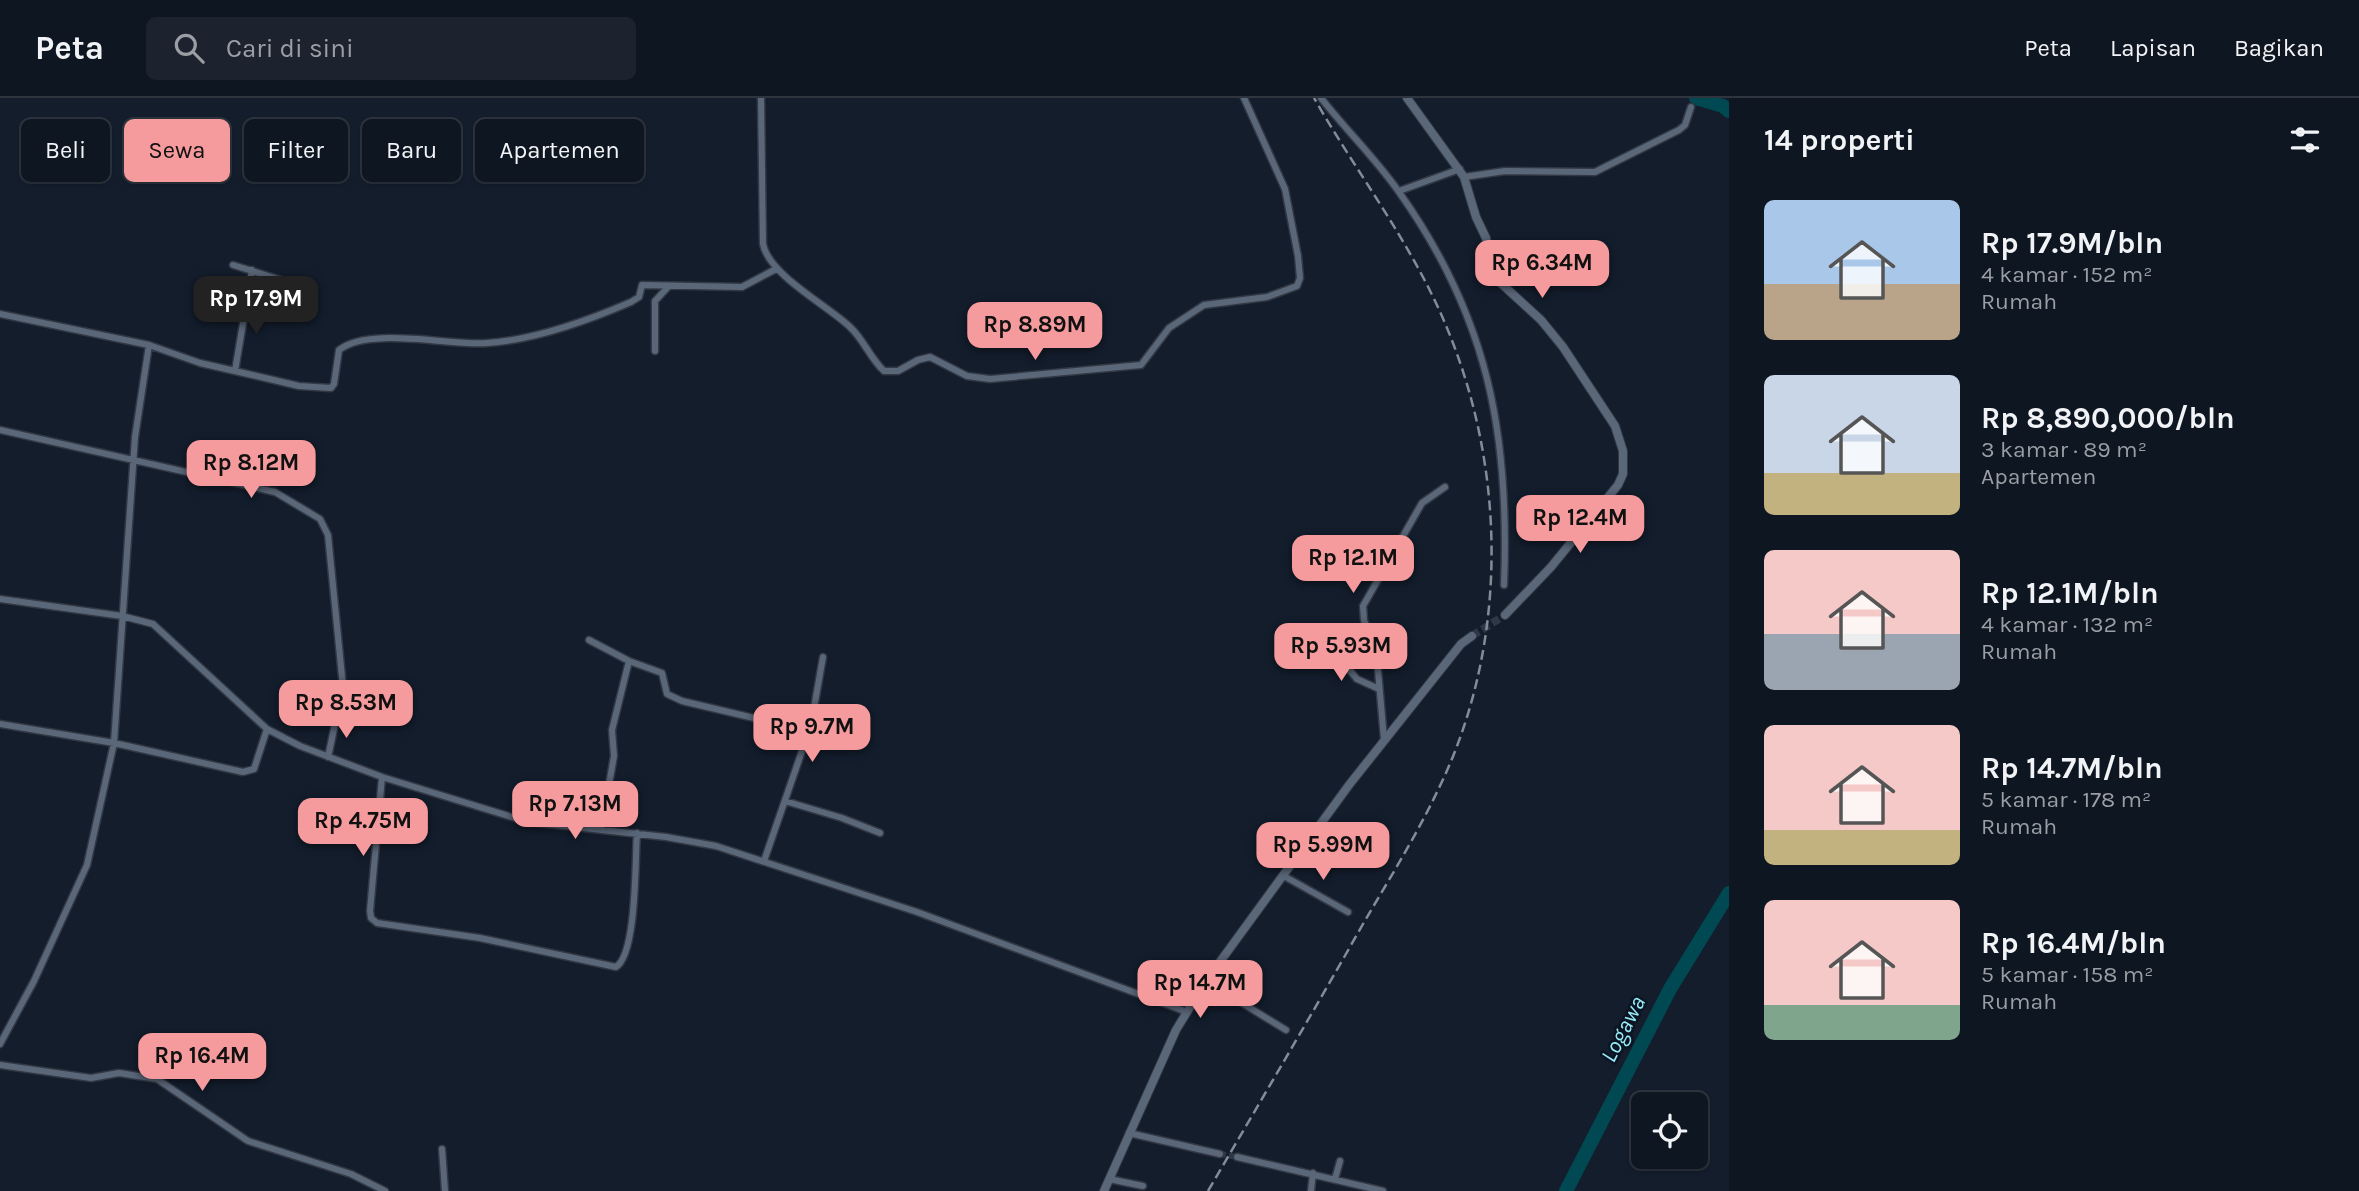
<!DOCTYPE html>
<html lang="id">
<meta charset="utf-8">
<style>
:root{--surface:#0e1621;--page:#1c232e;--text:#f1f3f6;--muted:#9b9fa5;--line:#2e353f;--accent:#f59b9d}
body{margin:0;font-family:Karla,sans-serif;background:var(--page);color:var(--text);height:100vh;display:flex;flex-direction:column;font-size:26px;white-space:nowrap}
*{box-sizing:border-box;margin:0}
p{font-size:23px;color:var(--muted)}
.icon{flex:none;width:38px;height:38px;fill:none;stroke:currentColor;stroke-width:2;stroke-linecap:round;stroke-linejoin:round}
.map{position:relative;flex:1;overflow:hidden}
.details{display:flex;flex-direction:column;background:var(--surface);width:630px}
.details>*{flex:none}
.hud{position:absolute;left:21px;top:21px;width:665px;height:63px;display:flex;gap:14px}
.tools{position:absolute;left:1631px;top:994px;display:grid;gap:14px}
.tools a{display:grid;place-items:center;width:77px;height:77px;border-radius:10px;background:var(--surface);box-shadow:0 2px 5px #0004,0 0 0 2px var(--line);font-size:35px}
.price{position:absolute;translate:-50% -60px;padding:0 16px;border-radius:14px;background:var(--accent);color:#111;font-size:23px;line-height:46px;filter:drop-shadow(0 2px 4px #0008)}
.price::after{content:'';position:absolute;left:50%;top:42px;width:21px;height:16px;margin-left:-10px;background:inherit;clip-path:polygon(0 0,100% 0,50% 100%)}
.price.active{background:#222;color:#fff}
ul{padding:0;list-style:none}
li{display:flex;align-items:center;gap:21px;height:175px;padding:0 35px}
li span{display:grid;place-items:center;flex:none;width:196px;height:140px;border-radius:10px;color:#555}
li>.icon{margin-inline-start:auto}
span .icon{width:84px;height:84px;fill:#fffc;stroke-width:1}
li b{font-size:30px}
h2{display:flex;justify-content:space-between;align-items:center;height:84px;padding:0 35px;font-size:30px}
.pill{padding:0 24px;border-radius:10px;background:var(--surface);box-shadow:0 2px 5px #0004,0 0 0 2px var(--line);font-size:24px;line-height:63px}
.pill.active{background:var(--accent);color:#111}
header{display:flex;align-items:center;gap:42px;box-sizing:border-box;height:98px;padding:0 35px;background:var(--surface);border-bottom:2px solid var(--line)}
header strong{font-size:33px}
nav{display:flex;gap:38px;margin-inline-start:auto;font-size:24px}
.search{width:490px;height:63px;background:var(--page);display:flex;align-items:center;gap:18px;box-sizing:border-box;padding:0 24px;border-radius:10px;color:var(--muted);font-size:26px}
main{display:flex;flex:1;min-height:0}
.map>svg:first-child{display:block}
</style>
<header>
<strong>Peta</strong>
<div class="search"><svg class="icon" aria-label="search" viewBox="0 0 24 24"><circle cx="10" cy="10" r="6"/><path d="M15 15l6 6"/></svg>Cari di sini</div>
<nav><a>Peta</a><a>Lapisan</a><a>Bagikan</a></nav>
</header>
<main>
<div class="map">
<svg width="1729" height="1093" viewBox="0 0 1729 1093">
<rect width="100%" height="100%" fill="#131d2c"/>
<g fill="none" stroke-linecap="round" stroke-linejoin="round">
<path stroke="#004952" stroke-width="14" d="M 1696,0 L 1723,8 L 1729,13
M 1566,1093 L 1670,891 L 1729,795"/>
<path stroke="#2e3846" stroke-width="6" stroke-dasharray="6 3" stroke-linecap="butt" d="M 1220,1056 L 1237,1059"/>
<path stroke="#2e3846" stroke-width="8" stroke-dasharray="8 4" stroke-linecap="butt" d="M 1472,538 L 1505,517"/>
<defs>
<path id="minor" d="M 761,0 L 763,146 C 769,177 827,207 850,229 C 864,242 870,260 884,273 L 898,273 L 918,262 L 930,259 L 967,278 L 990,281 L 1141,267 L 1169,230 L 1204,207 L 1267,199 L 1297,188 L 1300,180 L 1298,158 L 1285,91 L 1244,0
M 1321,0 C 1346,32 1376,61 1399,94 C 1488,219 1510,337 1504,487
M 1464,79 L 1505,73 L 1595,74 L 1679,32 L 1685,27 L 1691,9
M 1399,93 L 1460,71
M 233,167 L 297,187
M 0,216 L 149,247 L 200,265 L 235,273 L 252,172
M 655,253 L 655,203 L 668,189
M 235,273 L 299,288 L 331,290 L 334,286 L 339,252 C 369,228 450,248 487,245 C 535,242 587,223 631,204 L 639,199 L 642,187 L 742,189 L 776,171
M 0,332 L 275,394 L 320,421 L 328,437 L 343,589 L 328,659
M 1344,455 L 1383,472
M 0,501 L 122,518 L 153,526 L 267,631 L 300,648 L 382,679 L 528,724 L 666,739 L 716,748 L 917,814 L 1187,914
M 589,542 L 629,563 L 662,575 L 667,596 L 682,603 L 809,633
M 1328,547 L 1357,581 L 1379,591
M 0,626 L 114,645 L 243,674 L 254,671 L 267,631
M 1384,641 L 1377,561 L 1364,522 L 1363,508 L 1422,405 L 1445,389
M 382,679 L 370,813 L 371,820 L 377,825 L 480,840 L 616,869 C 637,856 635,761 637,735
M 785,703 L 842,720 L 880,735
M 601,732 L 614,658 L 612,632 L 629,563
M 764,763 L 811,627 L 823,559
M 1284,778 L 1348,814
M 1206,883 L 1286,932
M 0,946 L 34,883 L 87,767 L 114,645 L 135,339 L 149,247
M 0,967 L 91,980 L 119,975 L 157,981 L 248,1043 L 351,1076 L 385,1093
M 1129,1035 L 1220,1056
M 442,1051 L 445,1093
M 1237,1059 L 1383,1093
M 1109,1081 L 1143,1088
M 1335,1081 L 1340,1063
M 1311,1093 L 1313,1075"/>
<path id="tertiary" d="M 1407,0 L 1464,79 L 1476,119 L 1486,140 L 1493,178 L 1541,222 L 1563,249 L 1615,328 L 1623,353 L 1623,376 L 1618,387 L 1551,469 L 1505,517
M 1104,1093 L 1176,932 L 1206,883 L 1349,687 L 1461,546 L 1472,538"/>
</defs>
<use href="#minor" stroke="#323844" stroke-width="9"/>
<use href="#tertiary" stroke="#323844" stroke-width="10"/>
<use href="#minor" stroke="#5a6779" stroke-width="6"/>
<use href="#tertiary" stroke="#5a6779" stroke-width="8"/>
<path stroke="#838c98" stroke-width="2.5" stroke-dasharray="10 5" stroke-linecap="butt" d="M 1208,1093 C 1260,1004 1312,916 1363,826 C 1388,783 1415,740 1437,694 C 1508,551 1508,377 1447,230 C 1413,147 1358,77 1314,0"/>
</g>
<g text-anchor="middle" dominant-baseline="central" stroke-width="5" stroke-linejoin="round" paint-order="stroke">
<g font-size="23" font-style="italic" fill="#99ebf7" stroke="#0a1422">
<text transform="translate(1623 931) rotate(-63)">Logawa</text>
</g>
</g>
</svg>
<div class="tools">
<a><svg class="icon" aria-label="locate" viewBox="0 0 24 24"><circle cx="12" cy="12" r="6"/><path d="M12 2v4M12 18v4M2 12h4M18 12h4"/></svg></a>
</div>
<b class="price" style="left:1542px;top:202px">Rp 6.34M</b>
<b class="price active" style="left:256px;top:238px">Rp 17.9M</b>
<b class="price" style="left:1035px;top:264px">Rp 8.89M</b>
<b class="price" style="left:251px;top:402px">Rp 8.12M</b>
<b class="price" style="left:1580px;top:457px">Rp 12.4M</b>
<b class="price" style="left:1353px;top:497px">Rp 12.1M</b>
<b class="price" style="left:1341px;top:585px">Rp 5.93M</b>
<b class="price" style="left:346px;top:642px">Rp 8.53M</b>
<b class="price" style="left:812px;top:666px">Rp 9.7M</b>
<b class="price" style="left:575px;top:743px">Rp 7.13M</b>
<b class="price" style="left:363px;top:760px">Rp 4.75M</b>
<b class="price" style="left:1323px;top:784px">Rp 5.99M</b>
<b class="price" style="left:1200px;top:922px">Rp 14.7M</b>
<b class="price" style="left:202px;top:995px">Rp 16.4M</b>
<div class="hud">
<a class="pill">Beli</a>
<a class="pill active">Sewa</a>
<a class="pill">Filter</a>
<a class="pill">Baru</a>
<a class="pill">Apartemen</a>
</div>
</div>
<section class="details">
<h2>14 properti<svg class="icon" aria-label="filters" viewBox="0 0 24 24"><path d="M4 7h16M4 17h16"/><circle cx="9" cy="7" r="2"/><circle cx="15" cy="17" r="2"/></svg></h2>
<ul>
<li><span style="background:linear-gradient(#a9c7e8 60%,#b9a48a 0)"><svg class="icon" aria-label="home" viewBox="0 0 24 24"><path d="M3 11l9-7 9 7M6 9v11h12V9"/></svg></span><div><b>Rp 17.9M/bln</b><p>4 kamar · 152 m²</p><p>Rumah</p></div></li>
<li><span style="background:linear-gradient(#c9d6e8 70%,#c2b280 0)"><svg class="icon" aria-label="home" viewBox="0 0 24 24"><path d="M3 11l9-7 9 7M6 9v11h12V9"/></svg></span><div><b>Rp 8,890,000/bln</b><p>3 kamar · 89 m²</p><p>Apartemen</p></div></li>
<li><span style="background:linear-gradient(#f6c9c9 60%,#9aa5b1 0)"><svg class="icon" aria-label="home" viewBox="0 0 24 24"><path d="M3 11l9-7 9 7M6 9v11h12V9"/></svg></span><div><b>Rp 12.1M/bln</b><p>4 kamar · 132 m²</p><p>Rumah</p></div></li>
<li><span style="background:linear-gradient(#f6c9c9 75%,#c2b280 0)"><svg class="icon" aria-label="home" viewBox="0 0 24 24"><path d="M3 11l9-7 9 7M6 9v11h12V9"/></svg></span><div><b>Rp 14.7M/bln</b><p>5 kamar · 178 m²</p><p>Rumah</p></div></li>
<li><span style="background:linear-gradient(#f6c9c9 75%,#7fa58c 0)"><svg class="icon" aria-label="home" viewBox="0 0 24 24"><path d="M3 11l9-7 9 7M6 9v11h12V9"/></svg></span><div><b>Rp 16.4M/bln</b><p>5 kamar · 158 m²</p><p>Rumah</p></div></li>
</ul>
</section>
</main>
